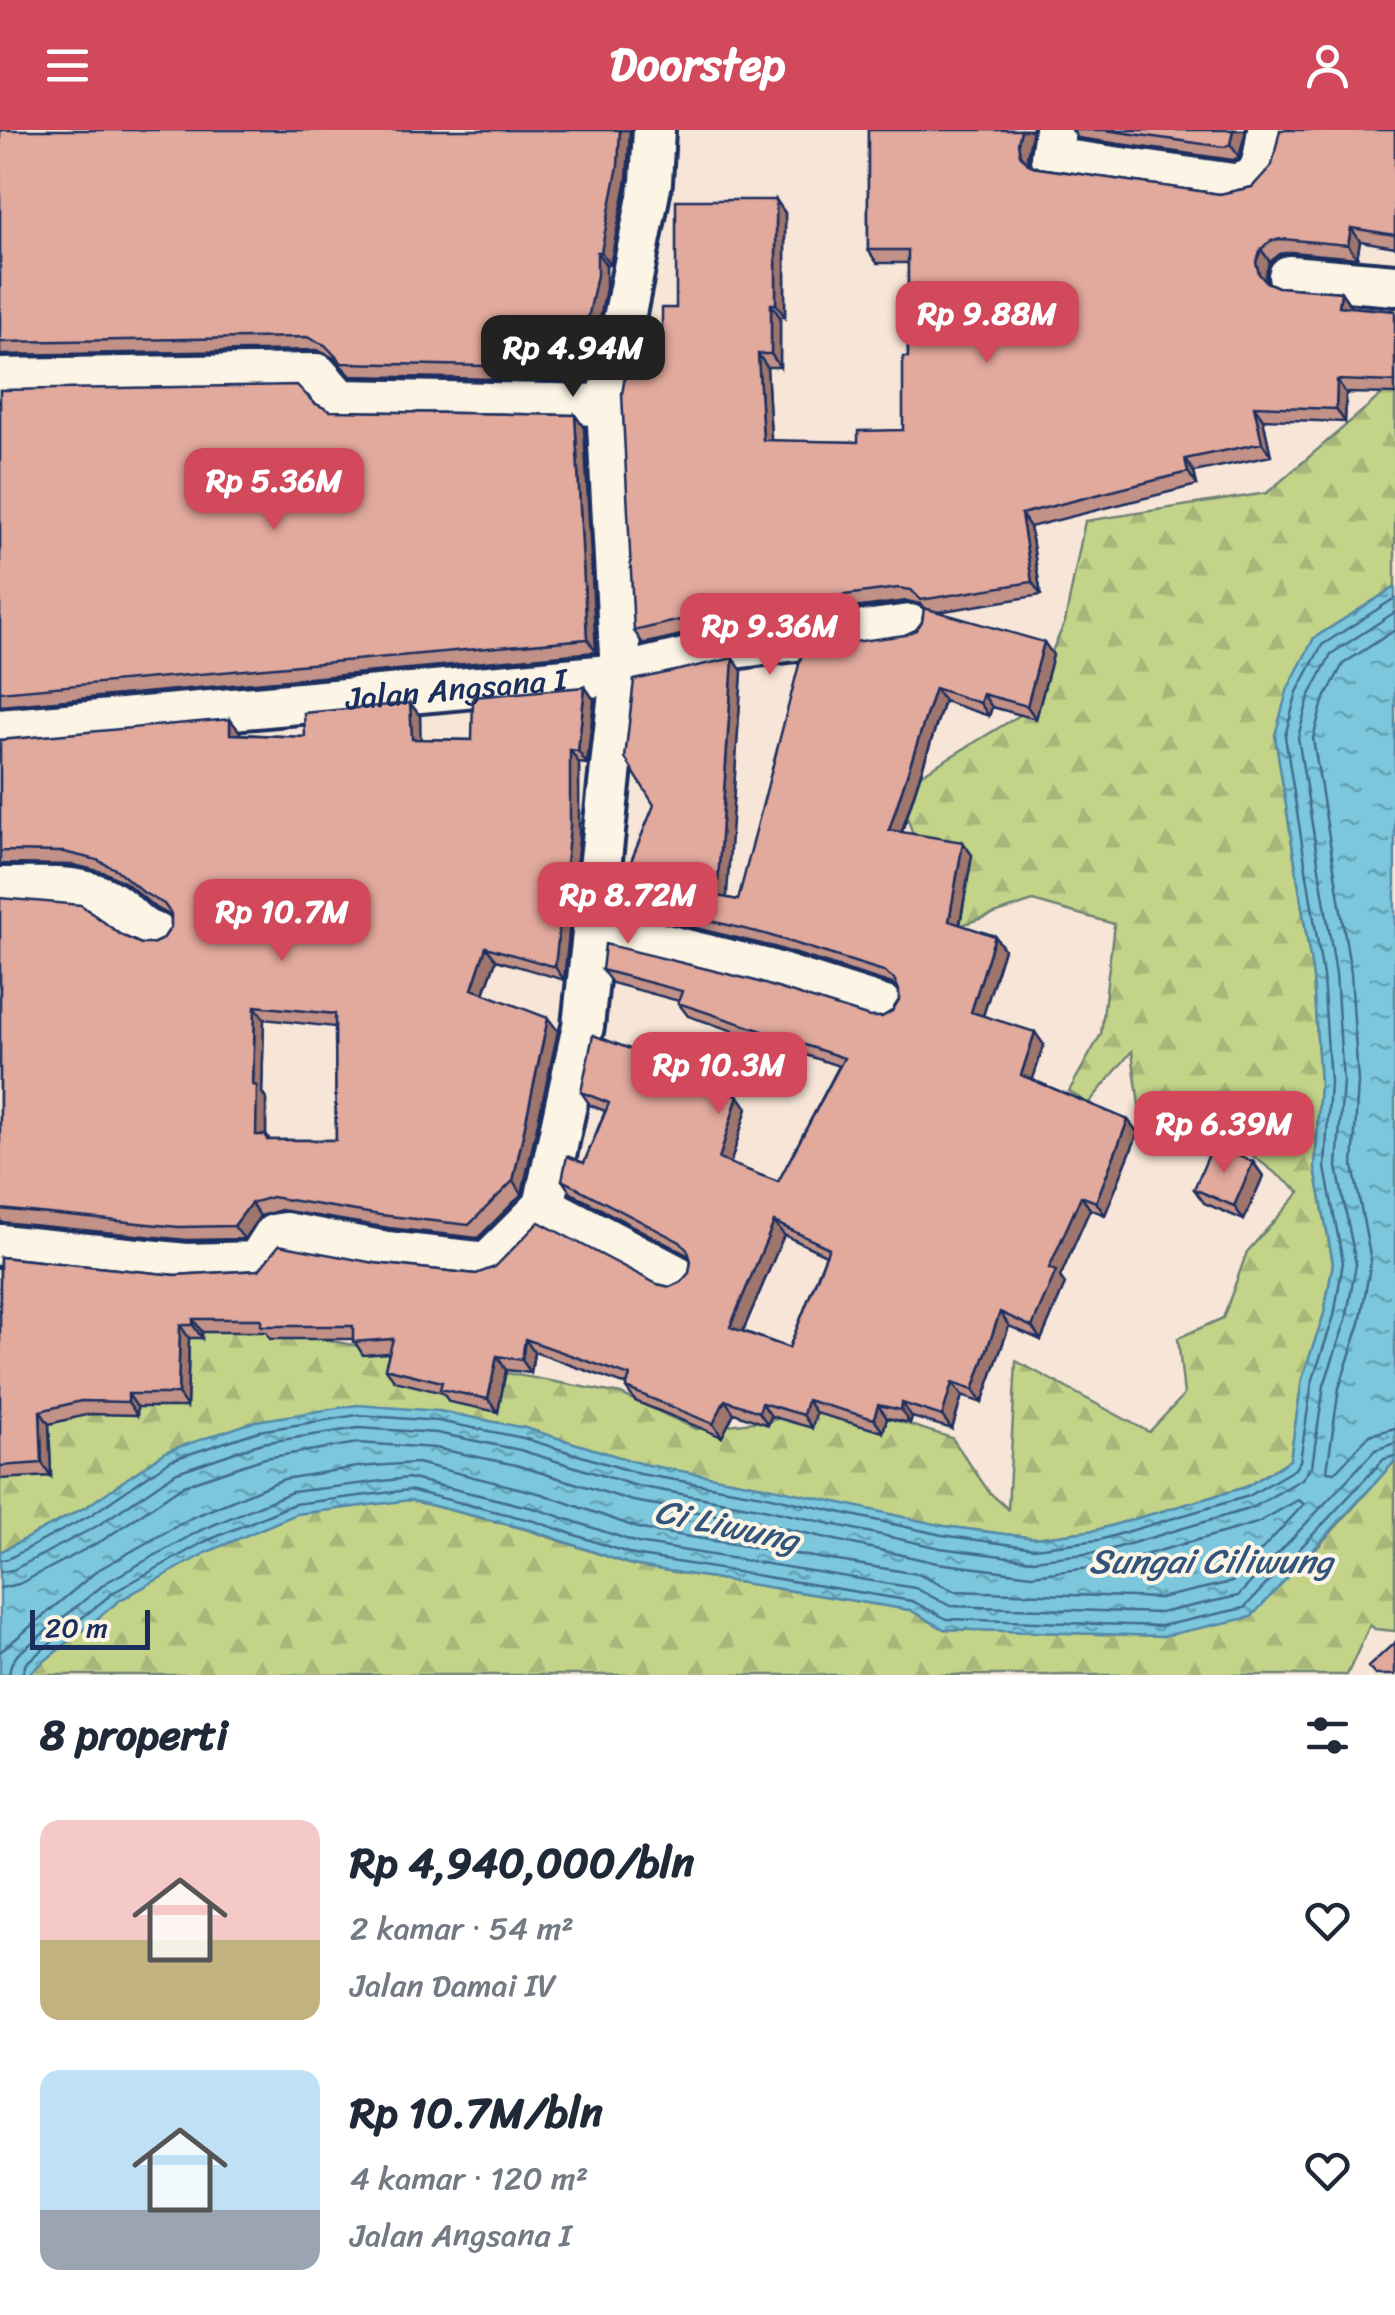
<!DOCTYPE html>
<html lang="id">
<meta charset="utf-8">
<style>
:root{--surface:#fff;--page:#f2f2f3;--text:#1f2937;--muted:#747a83;--accent:#d1495b}
body{margin:0;font-family:Sriracha,sans-serif;background:var(--page);color:var(--text);height:100vh;display:flex;flex-direction:column;font-size:38px;white-space:nowrap}
*{box-sizing:border-box;margin:0}
p{font-size:32px;color:var(--muted)}
.icon{flex:none;width:55px;height:55px;fill:none;stroke:currentColor;stroke-width:2;stroke-linecap:round;stroke-linejoin:round}
.map{position:relative;height:1545px;overflow:hidden}
.side{display:flex;flex-direction:column;background:var(--surface);flex:1}
.side>*{flex:none}
.scale{position:absolute;left:30px;bottom:25px;width:120px;box-sizing:border-box;padding-left:10px;border:5px solid #1b2f5e;border-top:0;font-size:28px;line-height:35px;white-space:nowrap;color:#1b2f5e;-webkit-text-stroke:8px #fcf5e5;paint-order:stroke}
.price{position:absolute;translate:-50% -85px;padding:0 22px;border-radius:20px;background:var(--accent);color:#fff;font-size:32px;line-height:65px;filter:drop-shadow(0 2px 5px #0008)}
.price::after{content:'';position:absolute;left:50%;top:60px;width:30px;height:22px;margin-left:-15px;background:inherit;clip-path:polygon(0 0,100% 0,50% 100%)}
.price.active{background:#222;color:#fff}
ul{padding:0;list-style:none}
li{display:flex;align-items:center;gap:30px;height:250px;padding:0 40px}
li span{display:grid;place-items:center;flex:none;width:280px;height:200px;border-radius:20px;color:#555}
li>.icon{margin-inline-start:auto}
span .icon{width:120px;height:120px;fill:#fffc;stroke-width:1}
li b{font-size:42px}
h2{display:flex;justify-content:space-between;align-items:center;height:120px;padding:0 40px;font-size:42px}
header{display:flex;justify-content:space-between;align-items:center;height:130px;padding:0 40px;background:var(--accent);color:#fff;font-size:45px;font-weight:700}
.map>svg:first-child{display:block}
</style>
<header><svg class="icon" aria-label="menu" viewBox="0 0 24 24"><path d="M4 6h16M4 12h16M4 18h16"/></svg>Doorstep<svg class="icon" aria-label="person" viewBox="0 0 24 24"><circle cx="12" cy="8" r="4"/><path d="M4 21q1-7 8-7t8 7"/></svg></header>
<div class="map">
<svg width="1395" height="1545" viewBox="0 0 1395 1545">
<defs>
<pattern id="forest-firs" width="22" height="20" patternUnits="userSpaceOnUse" patternTransform="scale(2.5)"><rect width="22" height="20" fill="#c3d489"/><path d="M5 1l3.5 6h-7zM16 11l3.5 6h-7z" fill="#a7b679"/></pattern>
<pattern id="water-ripples" width="26" height="14" patternUnits="userSpaceOnUse" patternTransform="scale(2.5)"><rect width="26" height="14" fill="#7bc7db"/><path d="M2 4q2-2 4 0t4 0M15 11q2-2 4 0t4 0" fill="none" stroke="#64a2b5"/></pattern>
</defs>
<rect width="100%" height="100%" fill="#f7e6d7"/>
<filter id="ink" filterUnits="userSpaceOnUse"><feTurbulence type="fractalNoise" baseFrequency=".01" numOctaves="2"/><feDisplacementMap in="SourceGraphic" scale="20" xChannelSelector="R" yChannelSelector="G"/><feConvolveMatrix kernelMatrix="1 2 1 2 8 2 1 2 1" color-interpolation-filters="sRGB"/></filter>
<g filter="url(#ink)">
<path fill="url(#forest-firs)" stroke="#6f8274" stroke-width="2.5" d="M 1395,253 L 1395,457 L 1314,508 L 1275,605 L 1313,847 L 1320,953 L 1315,1038 L 1333,1133 L 1324,1184 L 1302,1249 L 1290,1330 L 1246,1357 L 1096,1400 L 1035,1408 L 944,1396 L 642,1334 L 525,1298 L 439,1281 L 86,1377 L 0,1422 L 0,1291 L 213,1178 L 326,1210 L 621,1264 L 696,1299 L 859,1279 L 952,1308 L 989,1362 L 1008,1379 L 1016,1231 L 1149,1302 L 1184,1265 L 1178,1208 L 1223,1188 L 1247,1122 L 1300,1062 L 1227,1006 L 1140,983 L 1132,921 L 1088,974 L 1069,961 L 1101,904 L 1114,794 L 1033,771 L 947,800 L 897,659 L 1025,582 L 1065,492 L 1085,391 L 1267,363 Z
M 1395,1331 L 1395,1501 L 1375,1499 L 1370,1495 L 1347,1545 L 27,1545 L 120,1470 L 207,1422 L 296,1384 L 410,1370 L 528,1400 L 632,1435 L 910,1480 L 944,1499 L 1163,1506 L 1317,1418 Z"/>
<path fill="url(#water-ripples)" stroke="#558aa9" stroke-width="2.5" d="M 1395,457 L 1395,1331 L 1251,1487 L 1163,1506 L 944,1499 L 910,1480 L 632,1435 L 531,1400 L 410,1370 L 296,1384 L 207,1422 L 120,1470 L 27,1545 L 0,1545 L 0,1422 L 86,1377 L 167,1321 L 256,1291 L 357,1275 L 439,1281 L 525,1298 L 642,1334 L 764,1356 L 944,1396 L 1035,1408 L 1096,1400 L 1246,1357 L 1290,1330 L 1302,1249 L 1324,1184 L 1333,1133 L 1315,1038 L 1320,953 L 1313,847 L 1275,605 L 1288,558 L 1314,508 Z"/>
<g fill="none" stroke-linecap="round" stroke-linejoin="round">
<path stroke="#416c90" stroke-width="2.5" d="M 1395,500 L 1343,534 L 1323,572 L 1313,608 L 1351,843 L 1358,952 L 1353,1036 L 1371,1131 L 1360,1193 L 1339,1258 L 1327,1341 L 1335,1342 L 1370,1305 L 1395,1298
M 0,1430 L 8,1429 L 91,1385 L 171,1330 L 259,1301 L 357,1285 L 438,1291 L 523,1308 L 640,1344 L 762,1365 L 942,1405 L 1034,1418 L 1099,1410 L 1249,1366 L 1295,1339 L 1300,1331 L 1312,1252 L 1334,1186 L 1343,1132 L 1325,1038 L 1330,952 L 1323,846 L 1285,606 L 1297,562 L 1322,515 L 1395,468
M 0,1442 L 13,1440 L 97,1396 L 177,1342 L 262,1313 L 358,1298 L 437,1303 L 520,1320 L 637,1356 L 759,1378 L 940,1418 L 1033,1430 L 1102,1422 L 1252,1378 L 1302,1349 L 1312,1336 L 1324,1255 L 1346,1190 L 1356,1134 L 1337,1037 L 1343,952 L 1336,844 L 1298,607 L 1309,567 L 1331,524 L 1395,482
M 0,1458 L 19,1454 L 103,1410 L 184,1355 L 265,1328 L 358,1313 L 435,1318 L 516,1335 L 633,1371 L 756,1392 L 937,1433 L 1032,1445 L 1106,1436 L 1257,1393 L 1298,1370 L 1304,1374 L 1232,1452 L 1160,1468 L 954,1461 L 918,1444 L 641,1399 L 542,1364 L 417,1333 L 357,1337 L 284,1349 L 191,1388 L 98,1440 L 0,1522
M 9,1545 L 11,1534 L 18,1524 L 107,1452 L 199,1401 L 292,1362 L 408,1348 L 537,1379 L 638,1413 L 915,1458 L 950,1476 L 1160,1483 L 1238,1466 L 1375,1320 L 1395,1313
M 22,1545 L 26,1533 L 114,1462 L 204,1412 L 294,1374 L 409,1360 L 534,1391 L 634,1425 L 912,1471 L 947,1489 L 1161,1496 L 1244,1478 L 1384,1329 L 1395,1326"/>
<defs>
<g id="minor">
<path d="M 1055,0 L 1051,28 L 1233,54 C 1265,52 1263,27 1268,0"/>
<path d="M 1289,146 L 1395,155"/>
<path d="M 0,249 L 317,244 L 340,270 L 607,275"/>
<path id="s1" d="M 0,600 L 621,544 L 726,519 L 910,495"/>
<path d="M 0,758 C 35,759 80,752 112,772 C 129,783 137,800 157,804"/>
<path d="M 595,798 L 768,840 L 885,877"/>
<path d="M 544,1076 L 583,896 L 621,544 L 607,275 L 651,52 L 654,0"/>
<path d="M 0,1115 L 186,1134 L 257,1132 L 274,1105 L 285,1103 L 386,1122 L 487,1133 L 544,1076 L 677,1146"/>
</g>
</defs>
<use href="#minor" stroke="#1b2f5e" stroke-width="48"/>
<use href="#minor" stroke="#fcf5e5" stroke-width="40"/>
</g>
<path fill="#c29187" stroke="#1b2f5e" stroke-width="2.5" fill-rule="evenodd" d="M 0,0 L 627,49 L 610,135 L 606,135 L 606,158 L 588,251 L 351,246 L 334,228 L 317,220 L 0,225 Z
M 868,0 L 1033,0 L 1027,26 L 1029,34 L 1038,38 L 1220,64 L 1252,57 L 1395,0 L 1395,117 L 1360,111 L 1357,128 L 1291,122 L 1280,124 L 1270,132 L 1265,145 L 1267,152 L 1278,157 L 1341,162 L 1350,175 L 1350,177 L 1395,181 L 1395,264 L 1346,263 L 1345,292 L 1263,289 L 1271,326 L 1194,342 L 1197,355 L 1030,397 L 1041,465 L 938,482 L 1053,525 L 1036,589 L 992,577 L 989,586 L 944,571 L 902,702 L 972,725 L 960,795 L 995,806 L 1004,819 L 983,886 L 1044,915 L 1032,950 L 1128,990 L 1138,1003 L 1105,1085 L 1090,1079 L 1060,1147 L 1065,1154 L 1041,1210 L 1009,1196 L 982,1273 L 962,1266 L 952,1299 L 912,1287 L 910,1293 L 887,1288 L 883,1302 L 816,1283 L 812,1298 L 771,1286 L 768,1295 L 734,1283 L 722,1307 L 635,1271 L 626,1258 L 627,1255 L 534,1222 L 531,1243 L 506,1240 L 498,1282 L 449,1272 L 443,1263 L 395,1251 L 385,1238 L 389,1223 L 363,1225 L 353,1209 L 270,1209 L 266,1202 L 202,1202 L 202,1208 L 189,1208 L 187,1277 L 137,1277 L 137,1285 L 90,1284 L 49,1294 L 51,1346 L 0,1349 L 0,1127 L 175,1145 L 374,1133 L 476,1144 L 657,1154 L 670,1157 L 681,1152 L 689,1143 L 691,1131 L 689,1126 L 571,1063 L 562,1050 L 584,1033 L 605,981 L 590,975 L 581,962 L 707,956 L 747,978 L 730,1034 L 778,1052 L 839,936 L 688,886 L 678,873 L 679,871 L 612,853 L 602,840 L 870,887 L 882,887 L 892,881 L 899,870 L 899,859 L 892,854 L 774,817 L 625,781 L 616,768 L 742,541 L 726,768 L 738,770 L 905,505 L 916,500 L 922,492 L 925,478 L 920,474 L 907,471 L 723,495 L 643,514 L 634,501 L 662,233 L 676,178 L 776,70 L 785,83 L 785,187 L 780,187 L 780,237 L 767,237 L 771,311 L 858,312 L 903,300 L 908,227 L 908,133 L 877,133 L 868,120 ZM 784,1105 L 826,1125 L 789,1218 L 743,1201 Z
M 1072,0 L 1246,0 L 1239,27 L 1233,30 L 1078,8 Z
M 0,260 L 314,273 L 330,281 L 575,285 L 584,298 L 596,522 L 0,576 Z
M 585,557 L 594,570 L 587,634 L 579,633 L 579,710 L 564,850 L 496,830 L 484,864 L 558,901 L 522,1064 L 478,1108 L 389,1098 L 281,1080 L 260,1086 L 244,1109 L 187,1110 L 0,1092 L 0,768 L 121,805 L 141,814 L 152,814 L 163,809 L 171,797 L 171,786 L 153,776 L 126,753 L 106,743 L 74,735 L 0,734 L 0,610 L 240,602 L 240,604 L 305,607 L 410,573 L 420,586 L 420,609 L 472,610 ZM 264,889 L 335,897 L 336,1010 L 270,1010 L 266,1005 L 266,969 L 262,963 Z
M 1253,1032 L 1263,1046 L 1244,1090 L 1204,1073 L 1194,1059 Z"/>
<path fill="#9e766e" stroke="#1b2f5e" stroke-width="2.5" d="M 620,0 L 630,0 L 627,49 L 610,135 L 601,122 Z
M 1021,0 L 1033,0 L 1027,26 L 1029,38 L 1020,25 L 1018,13 Z
M 1233,0 L 1246,0 L 1239,27 L 1230,14 Z
M 776,70 L 785,83 L 785,187 L 776,174 Z
M 1351,98 L 1360,111 L 1357,128 L 1348,115 Z
M 1261,119 L 1270,132 L 1265,145 L 1268,157 L 1259,144 L 1256,132 Z
M 597,122 L 606,135 L 606,158 L 588,251 L 578,238 Z
M 1341,162 L 1350,175 L 1348,189 L 1339,176 Z
M 771,174 L 780,187 L 780,237 L 771,224 Z
M 758,224 L 767,237 L 772,324 L 763,310 Z
M 1337,250 L 1346,263 L 1345,292 L 1336,279 Z
M 1254,276 L 1263,289 L 1271,326 L 1262,313 Z
M 575,285 L 584,298 L 596,522 L 587,509 Z
M 1185,329 L 1194,342 L 1197,355 L 1188,342 Z
M 1021,384 L 1030,397 L 1041,465 L 1032,452 Z
M 1044,512 L 1053,525 L 1036,589 L 1027,576 Z
M 733,528 L 742,541 L 726,779 L 717,766 Z
M 585,557 L 594,570 L 587,634 L 578,621 Z
M 935,558 L 944,571 L 898,713 L 889,700 Z
M 983,564 L 992,577 L 989,586 L 980,573 Z
M 410,573 L 420,586 L 421,622 L 412,609 Z
M 230,589 L 240,602 L 240,617 L 230,604 Z
M 570,620 L 579,633 L 579,710 L 564,850 L 555,837 Z
M 963,712 L 972,725 L 958,804 L 949,791 Z
M 995,806 L 1004,819 L 980,895 L 971,882 Z
M 486,817 L 496,830 L 481,872 L 472,859 Z
M 255,876 L 264,889 L 262,963 L 266,969 L 266,1018 L 256,1005 L 253,955 Z
M 548,888 L 558,901 L 522,1064 L 513,1051 Z
M 1035,902 L 1044,915 L 1030,958 L 1021,945 Z
M 699,945 L 708,958 L 696,953 Z
M 738,965 L 747,978 L 728,1042 L 719,1029 Z
M 1128,990 L 1138,1003 L 1105,1085 L 1096,1072 Z
M 1253,1032 L 1263,1046 L 1244,1090 L 1234,1076 Z
M 1081,1066 L 1090,1079 L 1060,1147 L 1065,1154 L 1041,1210 L 1032,1197 L 1049,1138 Z
M 251,1073 L 260,1086 L 244,1109 L 234,1096 Z
M 774,1092 L 784,1105 L 739,1210 L 730,1197 Z
M 1000,1182 L 1009,1196 L 982,1273 L 973,1260 Z
M 193,1189 L 202,1202 L 202,1208 L 193,1195 Z
M 180,1195 L 189,1208 L 187,1277 L 178,1264 Z
M 525,1209 L 534,1222 L 531,1243 L 522,1230 Z
M 497,1226 L 506,1240 L 498,1282 L 488,1269 Z
M 952,1253 L 962,1266 L 952,1299 L 942,1286 Z
M 128,1264 L 137,1277 L 137,1285 L 128,1272 Z
M 725,1270 L 734,1283 L 722,1307 L 713,1294 Z
M 807,1270 L 816,1283 L 812,1298 L 803,1285 Z
M 762,1273 L 771,1286 L 768,1295 L 759,1282 Z
M 902,1273 L 912,1287 L 910,1293 L 901,1280 Z
M 878,1275 L 887,1288 L 883,1302 L 874,1289 Z
M 40,1281 L 49,1294 L 51,1346 L 42,1333 Z"/>
<path fill="#e2a99d" stroke="#1b2f5e" stroke-width="2.5" fill-rule="evenodd" d="M 0,0 L 620,0 L 618,36 L 601,122 L 597,122 L 597,145 L 578,238 L 342,233 L 325,215 L 307,207 L 0,212 Z
M 868,0 L 1021,0 L 1018,13 L 1020,25 L 1028,34 L 1038,38 L 1220,64 L 1252,57 L 1272,35 L 1280,0 L 1395,0 L 1395,105 L 1351,98 L 1348,115 L 1282,109 L 1271,111 L 1261,119 L 1256,132 L 1259,144 L 1266,152 L 1278,157 L 1341,162 L 1339,176 L 1395,181 L 1395,252 L 1337,250 L 1336,279 L 1254,276 L 1262,313 L 1185,329 L 1188,342 L 1021,384 L 1032,452 L 921,470 L 911,460 L 898,458 L 714,482 L 634,501 L 622,264 L 627,235 L 662,233 L 662,178 L 676,178 L 676,70 L 776,70 L 776,174 L 771,174 L 771,224 L 758,224 L 763,310 L 858,312 L 858,301 L 903,300 L 903,227 L 908,227 L 908,120 L 868,120 Z
M 1105,0 L 1233,0 L 1230,14 L 1224,17 Z
M 297,255 L 314,273 L 330,281 L 575,285 L 587,509 L 0,562 L 0,260 Z
M 924,478 L 1044,512 L 1027,576 L 983,564 L 980,573 L 935,558 L 889,700 L 963,712 L 949,791 L 995,806 L 971,882 L 1035,902 L 1021,945 L 1128,990 L 1096,1072 L 1081,1066 L 1049,1138 L 1056,1141 L 1032,1197 L 1000,1182 L 973,1260 L 952,1253 L 942,1286 L 902,1273 L 901,1280 L 878,1275 L 874,1289 L 807,1270 L 803,1285 L 762,1273 L 759,1282 L 725,1270 L 713,1294 L 626,1258 L 630,1246 L 525,1209 L 522,1230 L 497,1226 L 488,1269 L 440,1259 L 442,1252 L 385,1238 L 393,1209 L 353,1212 L 353,1196 L 261,1196 L 261,1189 L 193,1189 L 193,1195 L 180,1195 L 178,1264 L 128,1264 L 128,1272 L 81,1271 L 40,1281 L 42,1333 L 0,1336 L 0,1127 L 175,1145 L 259,1140 L 279,1115 L 374,1133 L 476,1144 L 495,1137 L 539,1092 L 657,1154 L 670,1157 L 681,1152 L 689,1143 L 691,1131 L 688,1121 L 680,1112 L 562,1050 L 567,1026 L 584,1033 L 609,973 L 581,962 L 593,905 L 699,945 L 696,953 L 738,965 L 719,1029 L 778,1052 L 844,928 L 678,873 L 682,861 L 602,840 L 605,814 L 752,850 L 870,887 L 882,887 L 892,881 L 899,870 L 899,860 L 894,849 L 883,841 L 765,804 L 616,768 L 654,675 L 625,628 L 634,550 L 733,528 L 717,766 L 738,770 L 803,519 L 905,505 L 916,500 L 922,492 ZM 774,1092 L 829,1118 L 789,1218 L 730,1197 Z
M 585,557 L 578,621 L 570,620 L 570,697 L 555,837 L 486,817 L 472,859 L 548,888 L 513,1051 L 469,1095 L 380,1085 L 272,1067 L 251,1073 L 234,1096 L 178,1097 L 0,1079 L 0,768 L 81,775 L 121,805 L 141,814 L 152,814 L 163,809 L 171,797 L 171,784 L 164,774 L 144,763 L 117,740 L 97,730 L 64,722 L 0,721 L 0,610 L 230,589 L 230,604 L 305,607 L 304,583 L 410,573 L 412,609 L 472,610 L 473,567 ZM 255,876 L 335,884 L 336,1010 L 267,1010 L 266,1005 L 256,1005 L 257,956 L 253,955 Z
M 1213,1015 L 1253,1032 L 1234,1076 L 1194,1059 Z
M 1395,1512 L 1395,1545 L 1375,1545 L 1368,1537 Z"/>
</g>
<g text-anchor="middle" dominant-baseline="central" stroke-width="8" stroke-linejoin="round" paint-order="stroke">
<g font-size="32" fill="#1b2f5e" stroke="#fcf5e5">
<text stroke="none"><textPath href="#s1" startOffset="458">Jalan Angsana I</textPath></text>
</g>
<g font-size="35" font-style="italic" fill="#33557d" stroke="#fcf5e5">
<text transform="translate(727 1395) rotate(12)">Ci Liwung</text>
<text x="1211" y="1431">Sungai Ciliwung</text>
</g>
</g>
</svg>
<div class="scale">20 m</div>
<b class="price" style="left:987px;top:236px">Rp 9.88M</b>
<b class="price active" style="left:573px;top:270px">Rp 4.94M</b>
<b class="price" style="left:274px;top:403px">Rp 5.36M</b>
<b class="price" style="left:770px;top:548px">Rp 9.36M</b>
<b class="price" style="left:628px;top:817px">Rp 8.72M</b>
<b class="price" style="left:282px;top:834px">Rp 10.7M</b>
<b class="price" style="left:719px;top:987px">Rp 10.3M</b>
<b class="price" style="left:1224px;top:1046px">Rp 6.39M</b>
</div>
<section class="side">
<h2>8 properti<svg class="icon" aria-label="filters" viewBox="0 0 24 24"><path d="M4 7h16M4 17h16"/><circle cx="9" cy="7" r="2"/><circle cx="15" cy="17" r="2"/></svg></h2>
<ul>
<li><span style="background:linear-gradient(#f6c9c9 60%,#c2b280 0)"><svg class="icon" aria-label="home" viewBox="0 0 24 24"><path d="M3 11l9-7 9 7M6 9v11h12V9"/></svg></span><div><b>Rp 4,940,000/bln</b><p>2 kamar · 54 m²</p><p>Jalan Damai IV</p></div><svg class="icon" aria-label="heart" viewBox="0 0 24 24"><path d="M12 20l-8-8c-3-5 5-10 8-4 3-6 11-1 8 4z"/></svg></li>
<li><span style="background:linear-gradient(#bfe0f5 70%,#9aa5b1 0)"><svg class="icon" aria-label="home" viewBox="0 0 24 24"><path d="M3 11l9-7 9 7M6 9v11h12V9"/></svg></span><div><b>Rp 10.7M/bln</b><p>4 kamar · 120 m²</p><p>Jalan Angsana I</p></div><svg class="icon" aria-label="heart" viewBox="0 0 24 24"><path d="M12 20l-8-8c-3-5 5-10 8-4 3-6 11-1 8 4z"/></svg></li>
</ul>
</section>
